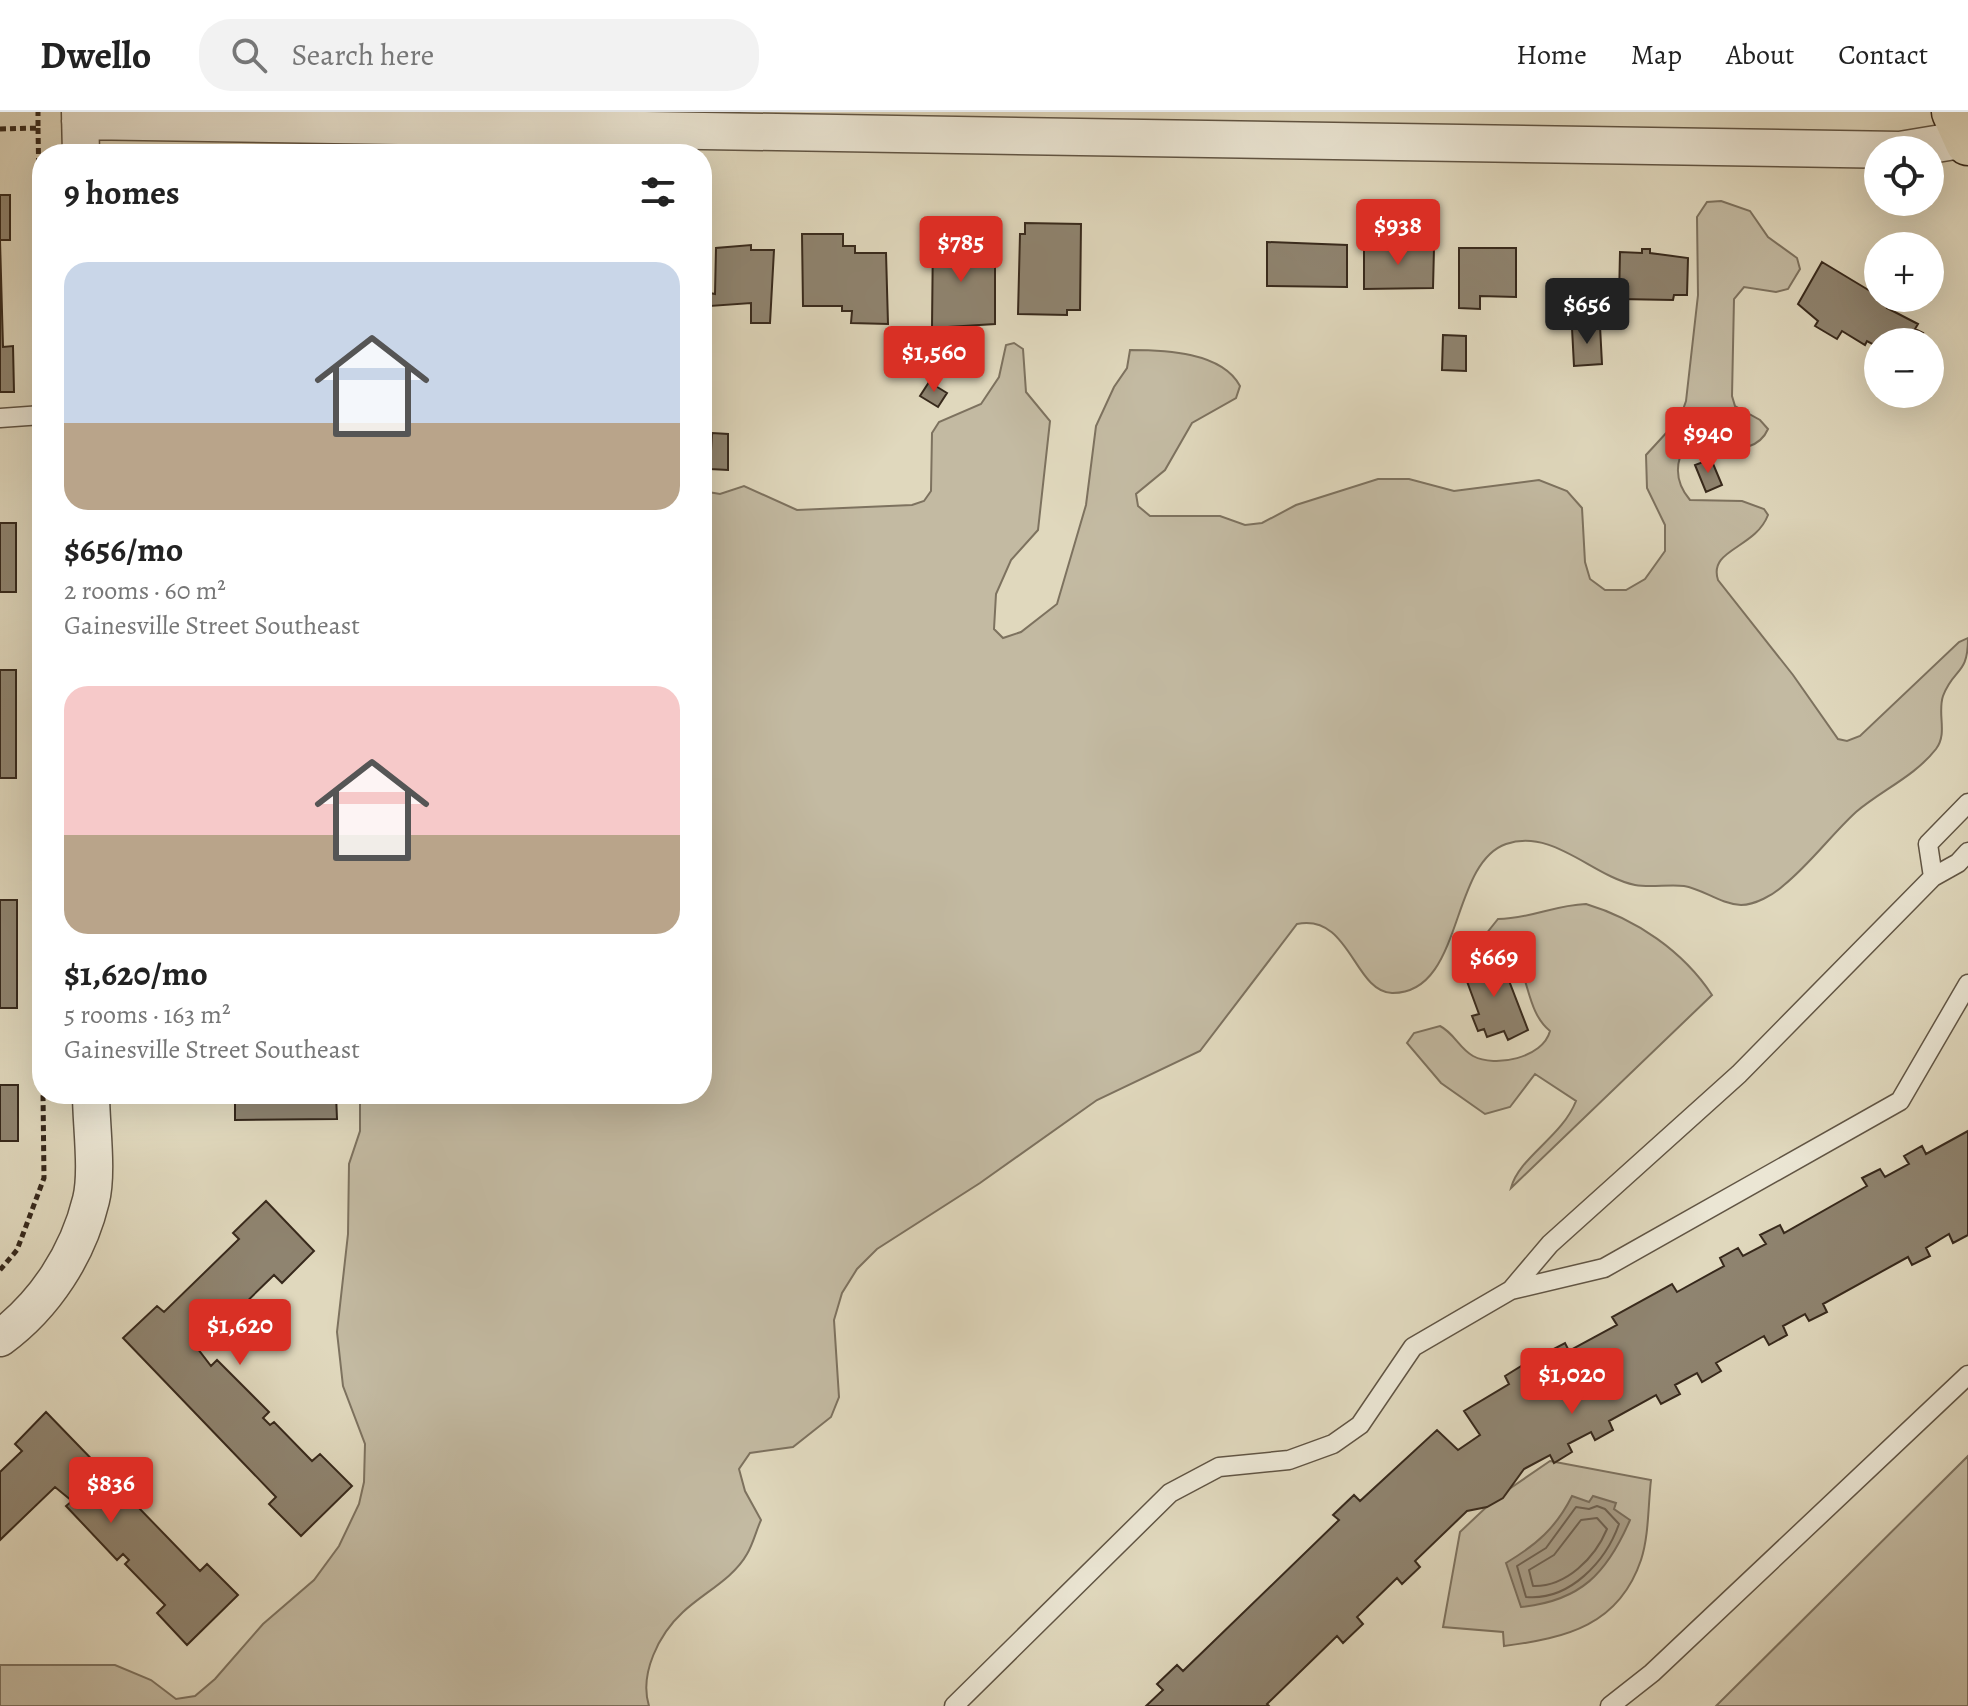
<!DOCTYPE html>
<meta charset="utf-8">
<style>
:root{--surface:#fff;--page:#f2f2f2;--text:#222;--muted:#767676;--line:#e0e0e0;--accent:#d93025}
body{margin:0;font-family:Alegreya,serif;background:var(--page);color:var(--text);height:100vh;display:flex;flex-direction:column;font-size:30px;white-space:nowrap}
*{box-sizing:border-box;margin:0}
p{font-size:26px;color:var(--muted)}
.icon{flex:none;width:44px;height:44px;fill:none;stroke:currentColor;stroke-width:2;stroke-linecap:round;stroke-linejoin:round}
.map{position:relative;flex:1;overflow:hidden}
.sheet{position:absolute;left:32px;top:32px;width:680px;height:960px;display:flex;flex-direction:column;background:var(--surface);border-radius:32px;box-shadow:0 8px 32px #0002}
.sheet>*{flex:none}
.fabs{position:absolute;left:1864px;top:24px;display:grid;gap:16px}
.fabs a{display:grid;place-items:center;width:80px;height:80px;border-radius:50%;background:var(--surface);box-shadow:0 8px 32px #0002;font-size:40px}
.price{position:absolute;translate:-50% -68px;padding:0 18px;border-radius:8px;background:var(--accent);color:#fff;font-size:26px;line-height:52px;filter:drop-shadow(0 2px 4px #0008)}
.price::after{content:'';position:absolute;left:50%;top:48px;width:24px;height:18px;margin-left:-12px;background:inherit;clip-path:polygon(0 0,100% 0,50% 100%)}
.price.current{background:#222;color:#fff}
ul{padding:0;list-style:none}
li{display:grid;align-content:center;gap:16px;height:424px;padding:0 32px}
li span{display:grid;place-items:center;height:248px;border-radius:24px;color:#555}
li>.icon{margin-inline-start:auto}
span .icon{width:144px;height:144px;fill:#fffc;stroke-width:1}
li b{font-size:34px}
h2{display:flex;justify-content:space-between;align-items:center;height:96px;padding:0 32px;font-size:34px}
header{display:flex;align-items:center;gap:48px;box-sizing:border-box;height:112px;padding:0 40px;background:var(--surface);border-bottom:2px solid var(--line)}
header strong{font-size:38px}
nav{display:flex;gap:44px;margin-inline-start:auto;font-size:28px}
.search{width:560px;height:72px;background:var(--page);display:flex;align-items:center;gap:20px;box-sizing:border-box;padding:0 28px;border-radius:32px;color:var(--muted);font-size:30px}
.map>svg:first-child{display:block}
</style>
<header>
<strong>Dwello</strong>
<div class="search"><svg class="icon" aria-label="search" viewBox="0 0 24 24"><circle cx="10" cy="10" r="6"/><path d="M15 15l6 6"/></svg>Search here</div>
<nav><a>Home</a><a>Map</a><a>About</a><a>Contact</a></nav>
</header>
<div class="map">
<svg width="1968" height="1594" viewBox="0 0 1968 1594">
<rect width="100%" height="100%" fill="#e0d8bd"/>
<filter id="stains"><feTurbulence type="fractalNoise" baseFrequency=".0025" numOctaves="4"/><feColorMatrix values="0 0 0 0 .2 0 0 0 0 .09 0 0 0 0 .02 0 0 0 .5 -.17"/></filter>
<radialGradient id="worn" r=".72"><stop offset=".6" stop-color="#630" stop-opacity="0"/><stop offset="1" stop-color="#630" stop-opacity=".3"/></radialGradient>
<path fill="#c3baa2" stroke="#7d725f" stroke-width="2" d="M 1721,89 L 1750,99 L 1768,125 L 1797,146 L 1800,157 L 1788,177 L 1776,180 L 1744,175 L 1734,187 L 1732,284 L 1735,294 L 1760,308 L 1768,317 C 1754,350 1706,330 1680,345 C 1675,361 1679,375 1690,388 L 1742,389 L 1764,397 L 1768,403 C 1755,437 1708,437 1718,468 L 1793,563 L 1838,627 L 1847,629 L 1860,624 L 1959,530 L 1968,526 C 1968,564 1954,555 1943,584 C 1937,602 1948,621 1936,637 C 1915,664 1882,678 1856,700 C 1831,723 1810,752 1784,773 C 1773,783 1755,793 1741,793 C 1720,792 1703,777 1684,774 C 1668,772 1651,776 1635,773 C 1592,764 1553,716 1506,732 C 1449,752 1464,882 1392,881 C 1354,880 1350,801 1297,812 L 1200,939 L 1097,988 L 980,1071 L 877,1137 L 857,1157 L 842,1181 L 834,1208 L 839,1285 L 831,1305 L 793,1335 L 750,1341 L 739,1357 L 745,1379 L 761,1408 C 756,1419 753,1432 747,1442 C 733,1467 703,1481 683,1500 C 659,1522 639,1562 649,1594 L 0,1594 L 0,1553 L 115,1553 L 151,1568 L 176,1587 L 195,1584 L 215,1567 L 263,1512 L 314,1468 L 339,1434 L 359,1392 L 364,1370 L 365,1332 L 343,1274 L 337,1220 L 348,1122 L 349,1052 L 360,1019 L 360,982 L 702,982 L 702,379 L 720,382 L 744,374 L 797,398 L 912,393 L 924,389 L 931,379 L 932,321 L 939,310 L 981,292 L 999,265 L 1006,233 L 1014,231 L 1023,237 L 1026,280 L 1050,309 L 1038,418 L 1011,448 L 996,482 L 994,517 L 1003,526 L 1021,520 L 1057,492 L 1086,393 L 1096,314 L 1114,275 L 1127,256 L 1130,238 C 1165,238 1222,240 1240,274 L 1236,286 L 1192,311 L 1165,358 L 1136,382 L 1138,394 L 1150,404 L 1220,404 L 1245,413 L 1262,411 L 1296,393 L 1378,367 L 1409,367 L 1454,379 L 1539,368 L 1567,379 L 1582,396 L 1585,450 L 1590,467 L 1605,478 L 1626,478 L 1645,467 L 1665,439 L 1665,413 L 1647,376 L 1646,343 L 1680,306 L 1686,289 L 1698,183 L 1697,105 L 1707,90 Z
M 1586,792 C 1636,807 1683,839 1712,883 L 1511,1076 C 1519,1045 1562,1025 1576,989 L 1535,962 L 1510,995 L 1485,1002 L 1441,971 L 1407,931 L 1414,921 L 1440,914 C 1454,921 1459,936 1473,944 C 1495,956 1543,946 1550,919 C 1523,897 1531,854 1504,831 L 1491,830 L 1486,822 L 1498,807 C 1530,807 1554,793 1586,792 Z
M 1968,1344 L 1968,1594 L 1716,1594 Z
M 1550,1349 L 1651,1368 C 1648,1393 1649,1424 1641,1448 C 1619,1513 1567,1526 1504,1534 L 1503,1520 L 1443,1515 L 1460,1420 L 1496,1386 Z"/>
<path fill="#a79c86" stroke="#7a6e5c" stroke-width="2" d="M 1572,1384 L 1589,1390 L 1593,1384 L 1616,1391 L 1614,1397 L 1630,1408 C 1607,1461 1581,1489 1521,1495 L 1506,1451 C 1536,1433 1556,1416 1572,1384 Z"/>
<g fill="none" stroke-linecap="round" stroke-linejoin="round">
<path stroke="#6f6251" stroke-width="2" d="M 1597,1394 L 1605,1397 L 1619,1412 C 1606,1449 1570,1489 1526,1485 L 1517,1454 L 1546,1436 L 1576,1395 L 1589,1397 Z
M 1597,1406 L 1607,1417 C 1595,1446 1566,1475 1533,1474 L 1529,1458 L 1554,1443 L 1581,1408 Z"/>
</g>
<path fill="#8f8470" stroke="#37291c" stroke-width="2" d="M 0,83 L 10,83 L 10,128 L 0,128 L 3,235 L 13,234 L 14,280 L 0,280 Z
M 1025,111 L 1081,112 L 1080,198 L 1067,198 L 1067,203 L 1018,202 L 1020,122 L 1025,122 Z
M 933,121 L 972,122 L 971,145 L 979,145 L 995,155 L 995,212 L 932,216 Z
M 802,122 L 843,122 L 843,134 L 855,134 L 855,141 L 886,141 L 888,212 L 851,211 L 852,199 L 842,199 L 842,194 L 803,194 Z
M 1267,130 L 1347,133 L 1347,175 L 1267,174 Z
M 751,133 L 751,138 L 774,138 L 770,211 L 751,211 L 751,191 L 710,194 L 710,181 L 715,182 L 716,136 Z
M 1364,133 L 1434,136 L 1433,176 L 1364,177 Z
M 1459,136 L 1516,136 L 1516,185 L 1480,184 L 1480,197 L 1459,196 Z
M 1642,137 L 1650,137 L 1650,141 L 1688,146 L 1687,183 L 1674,183 L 1673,188 L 1619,187 L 1620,140 L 1642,141 Z
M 1822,150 L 1890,191 L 1887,196 L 1918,212 L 1915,217 L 1923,221 L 1917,230 L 1878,230 L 1878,235 L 1867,229 L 1865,233 L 1842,219 L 1837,227 L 1815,214 L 1818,209 L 1798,192 Z
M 1600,214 L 1602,252 L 1574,254 L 1572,216 Z
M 1443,223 L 1466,224 L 1466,259 L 1442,258 Z
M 929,270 L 947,281 L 938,295 L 920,284 Z
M 712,321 L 728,322 L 728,358 L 710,357 Z
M 1711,347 L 1722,373 L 1706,380 L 1695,353 Z
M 0,411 L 16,411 L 16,480 L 0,480 Z
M 0,558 L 16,558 L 16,666 L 0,666 Z
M 0,788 L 17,788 L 17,896 L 0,896 Z
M 1482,845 L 1485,854 L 1501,848 L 1528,918 L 1508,928 L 1504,919 L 1487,925 L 1484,917 L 1478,919 L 1472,904 L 1479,902 L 1461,853 Z
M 0,973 L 18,973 L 18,1029 L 0,1029 Z
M 235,982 L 336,982 L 337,1007 L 235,1008 Z
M 1968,1019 L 1968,1123 L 1953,1131 L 1949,1122 L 1926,1136 L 1930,1144 L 1912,1153 L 1908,1145 L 1823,1192 L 1827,1200 L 1809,1209 L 1805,1202 L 1783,1214 L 1787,1223 L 1769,1233 L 1764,1224 L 1716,1251 L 1721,1259 L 1702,1270 L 1697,1261 L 1675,1273 L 1680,1282 L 1661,1292 L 1656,1283 L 1609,1309 L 1613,1318 L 1595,1328 L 1591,1320 L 1568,1332 L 1572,1340 L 1554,1351 L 1550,1343 L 1524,1357 L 1503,1386 L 1487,1395 L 1467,1399 L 1415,1449 L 1420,1455 L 1402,1472 L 1397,1466 L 1357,1505 L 1363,1512 L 1343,1531 L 1337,1524 L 1267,1592 L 1269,1594 L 1146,1594 L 1163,1578 L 1157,1572 L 1177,1553 L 1183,1559 L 1339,1408 L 1333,1403 L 1354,1383 L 1360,1389 L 1437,1318 L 1458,1338 L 1480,1323 L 1464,1299 L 1509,1272 L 1505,1264 L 1523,1253 L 1528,1262 L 1551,1250 L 1546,1241 L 1565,1231 L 1569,1239 L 1617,1213 L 1612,1205 L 1672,1172 L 1677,1180 L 1724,1154 L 1720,1146 L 1738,1136 L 1743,1144 L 1766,1132 L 1760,1123 L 1780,1113 L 1784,1121 L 1867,1074 L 1862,1066 L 1880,1057 L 1885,1065 L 1909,1052 L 1904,1044 L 1922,1034 L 1926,1042 Z
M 266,1089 L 314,1139 L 282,1171 L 274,1163 L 198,1237 L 211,1254 L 217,1248 L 269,1300 L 263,1306 L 270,1313 L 274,1310 L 312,1349 L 320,1342 L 352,1374 L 301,1424 L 269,1392 L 276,1385 L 123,1226 L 157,1194 L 164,1200 L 239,1127 L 233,1121 Z
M 46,1300 L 200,1459 L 207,1452 L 238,1483 L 187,1533 L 157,1501 L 165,1493 L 125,1452 L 129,1448 L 123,1442 L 117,1448 L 66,1394 L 72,1389 L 55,1375 L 0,1428 L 0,1360 L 22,1339 L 15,1332 Z"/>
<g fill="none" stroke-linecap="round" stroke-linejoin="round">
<defs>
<path id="service" d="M 548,42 L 552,14
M 0,306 L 42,303
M 1933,765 L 1928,732 L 1968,691
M 1511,1178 L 1604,1156 L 1900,989 L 1968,872
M 954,1594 L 1170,1381 L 1219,1355 L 1289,1348 L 1333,1332 L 1360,1313 L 1413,1235 L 1511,1178 L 1550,1132 L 1739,962 L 1933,765 L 1958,751 L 1968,740
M 1610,1594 L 1652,1561 L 1968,1263"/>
<path id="minor" d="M 80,0 L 81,42
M 80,9 L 1900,38 L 1966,27
M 0,1226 C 45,1193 78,1142 91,1088 C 98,1060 91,1012 91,982"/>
<path id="trunk" d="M 1954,0 L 1968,31"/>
</defs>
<use href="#service" stroke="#615544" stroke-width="21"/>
<use href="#minor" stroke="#615544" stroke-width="39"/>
<use href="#trunk" stroke="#37291c" stroke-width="47"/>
<path stroke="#37291c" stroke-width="5" stroke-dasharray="6 4" stroke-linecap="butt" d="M 38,16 L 42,246
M 0,17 L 38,16 L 38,0
M 0,1158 L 17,1138 L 44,1066 L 43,982"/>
<use href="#service" stroke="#ebe6d4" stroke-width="18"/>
<use href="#minor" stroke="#ebe6d4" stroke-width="36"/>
<use href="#trunk" stroke="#e0d8bd" stroke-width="44"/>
</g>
<rect width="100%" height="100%" filter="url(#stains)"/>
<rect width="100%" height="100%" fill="url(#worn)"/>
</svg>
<div class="fabs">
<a><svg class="icon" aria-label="locate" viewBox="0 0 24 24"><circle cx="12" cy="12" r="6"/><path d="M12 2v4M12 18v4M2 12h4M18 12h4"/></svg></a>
<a>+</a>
<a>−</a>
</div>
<b class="price" style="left:1398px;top:155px">$938</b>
<b class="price" style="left:961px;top:172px">$785</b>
<b class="price current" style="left:1587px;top:234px">$656</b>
<b class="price" style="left:934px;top:282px">$1,560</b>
<b class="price" style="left:1708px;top:363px">$940</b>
<b class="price" style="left:1494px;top:887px">$669</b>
<b class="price" style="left:240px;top:1255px">$1,620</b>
<b class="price" style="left:1572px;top:1304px">$1,020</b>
<b class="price" style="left:111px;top:1413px">$836</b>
<section class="sheet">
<h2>9 homes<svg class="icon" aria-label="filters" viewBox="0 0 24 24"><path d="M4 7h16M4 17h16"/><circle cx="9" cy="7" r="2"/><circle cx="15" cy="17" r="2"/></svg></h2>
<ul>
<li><span style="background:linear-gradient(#c9d6e8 65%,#b9a48a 0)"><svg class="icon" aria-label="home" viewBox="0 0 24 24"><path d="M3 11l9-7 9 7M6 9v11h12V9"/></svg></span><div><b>$656/mo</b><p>2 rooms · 60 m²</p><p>Gainesville Street Southeast</p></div></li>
<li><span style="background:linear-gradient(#f6c9c9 60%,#b9a48a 0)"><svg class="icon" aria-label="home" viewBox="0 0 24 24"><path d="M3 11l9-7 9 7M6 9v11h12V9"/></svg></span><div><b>$1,620/mo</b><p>5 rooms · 163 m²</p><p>Gainesville Street Southeast</p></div></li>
</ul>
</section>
</div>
